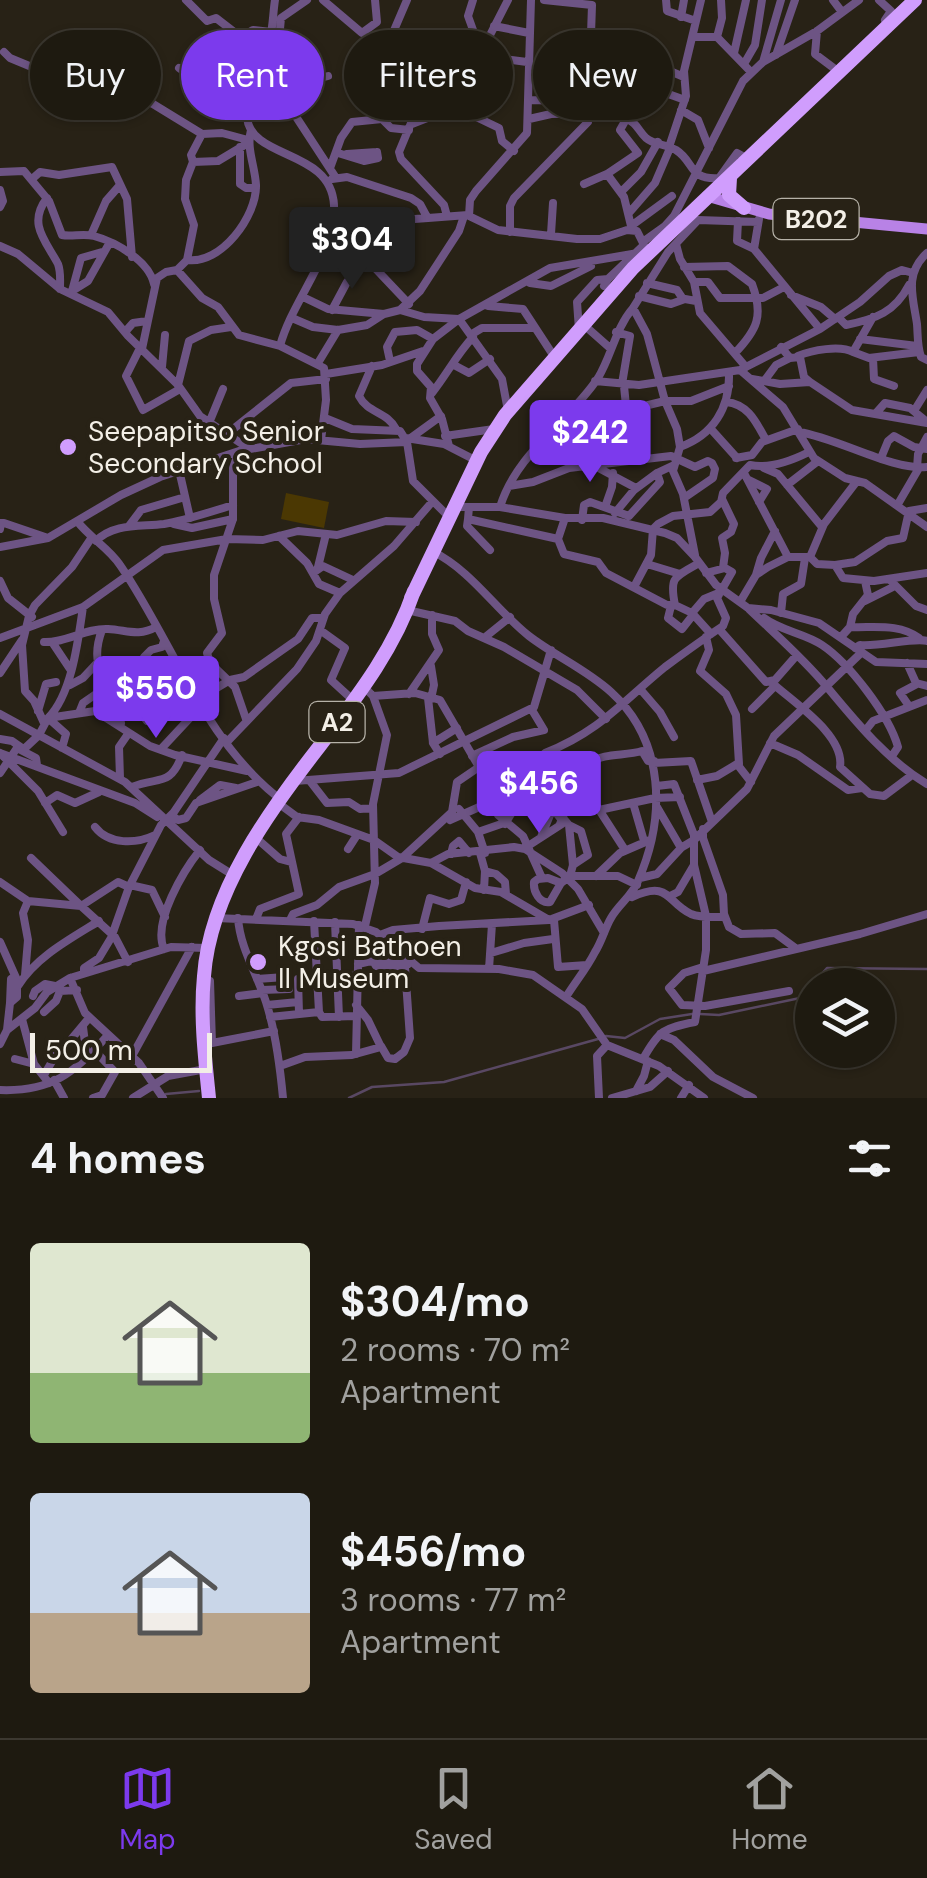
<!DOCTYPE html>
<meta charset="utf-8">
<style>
:root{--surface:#1e1a10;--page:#2b271e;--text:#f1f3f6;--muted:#a1a19f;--line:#3c3830;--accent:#7c3aed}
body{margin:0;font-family:"DM Sans",sans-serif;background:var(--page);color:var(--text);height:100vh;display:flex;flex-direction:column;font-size:38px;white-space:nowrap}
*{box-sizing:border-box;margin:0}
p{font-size:32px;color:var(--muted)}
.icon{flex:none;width:55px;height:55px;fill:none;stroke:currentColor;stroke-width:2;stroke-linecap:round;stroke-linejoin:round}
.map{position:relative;height:1098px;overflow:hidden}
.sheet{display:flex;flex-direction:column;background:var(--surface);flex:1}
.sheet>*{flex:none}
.banner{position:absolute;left:30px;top:30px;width:868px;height:90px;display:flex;gap:20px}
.buttons{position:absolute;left:795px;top:968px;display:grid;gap:20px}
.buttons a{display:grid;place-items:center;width:100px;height:100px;border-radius:50%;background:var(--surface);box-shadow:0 2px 8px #0004,0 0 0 2px var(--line);font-size:50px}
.scale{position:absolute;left:30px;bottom:25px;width:182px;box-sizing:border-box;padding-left:10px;border:5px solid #f3efe7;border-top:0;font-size:28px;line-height:35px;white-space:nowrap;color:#f3efe7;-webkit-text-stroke:8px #282216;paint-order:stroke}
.price{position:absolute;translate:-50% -85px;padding:0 22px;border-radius:10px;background:var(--accent);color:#fff;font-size:32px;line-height:65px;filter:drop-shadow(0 2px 5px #0008)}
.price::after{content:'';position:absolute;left:50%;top:60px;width:30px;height:22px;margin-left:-15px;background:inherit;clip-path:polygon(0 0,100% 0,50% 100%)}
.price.on{background:#222;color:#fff}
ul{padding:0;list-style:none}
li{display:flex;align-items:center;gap:30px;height:250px;padding:0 30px}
li span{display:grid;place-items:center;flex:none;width:280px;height:200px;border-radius:10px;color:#555}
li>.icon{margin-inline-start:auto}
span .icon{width:120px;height:120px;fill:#fffc;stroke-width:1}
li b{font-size:42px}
h2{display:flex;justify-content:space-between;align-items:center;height:120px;padding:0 30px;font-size:42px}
.tag{padding:0 35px;border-radius:45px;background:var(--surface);box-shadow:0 2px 8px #0004,0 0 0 2px var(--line);font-size:35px;line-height:90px}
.tag.on{background:var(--accent);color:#fff}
.tab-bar{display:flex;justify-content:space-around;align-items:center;height:140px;border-top:2px solid var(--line);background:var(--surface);font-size:28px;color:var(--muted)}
.tab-bar a{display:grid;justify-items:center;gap:5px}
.tab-bar .on{color:var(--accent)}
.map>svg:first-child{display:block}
</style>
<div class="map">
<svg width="927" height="1098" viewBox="0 0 927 1098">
<rect width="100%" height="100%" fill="#282216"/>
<path fill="#4b3803" d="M 286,493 L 329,502 L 324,528 L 281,519 Z"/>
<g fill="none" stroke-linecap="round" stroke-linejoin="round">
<path stroke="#594863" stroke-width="2.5" d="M 700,1014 L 719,1015 L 800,998 L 827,968 L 927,969
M 606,1036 L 625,1038 L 660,1019 L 692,1014
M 166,1094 L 199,1091
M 349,1098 L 372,1087 L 444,1082 L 598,1039"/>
<path stroke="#6d5484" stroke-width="8" d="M 186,0 L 207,21 L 216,18 L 238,35 L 246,37
M 275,0 C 273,13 273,26 270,38 C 264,63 244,93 247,118 C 252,160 331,149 334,205 C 336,254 292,300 280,346 L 324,368 L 326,400 L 321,440
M 323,0 L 362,33 L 377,22 L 375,0
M 473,0 L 468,16 L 477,41 L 488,39 L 508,0
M 531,0 L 527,133 L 476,191 L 470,200 L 469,216 L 498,230 L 577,239 L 600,239 L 627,230 L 637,231 L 644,245 L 608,279 L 604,286
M 666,0 L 667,11 L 696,21
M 833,0 L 842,12
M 879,0 L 891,11 L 885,20
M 681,17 L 684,0
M 494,26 L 529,33
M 817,31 L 815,54 L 839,72
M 270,37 L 279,40 L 317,79 L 328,76
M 693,37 L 717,37 L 751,72
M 717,37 L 722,18 L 721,0
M 279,40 L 281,18 L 307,0
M 284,46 L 285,88 L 289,106 L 336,178
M 399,47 L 392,35 L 407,0
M 4,52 L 10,58 L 68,82 L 153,104 L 202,134 L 222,133 L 248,140
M 734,53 L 746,0
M 776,55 L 795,0
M 637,57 L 684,77
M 763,62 L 781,0
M 744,64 L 755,45 L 762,0
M 179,68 C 202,84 222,105 247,118
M 219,99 L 248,33 L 253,30 L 271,32
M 529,100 L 567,101 L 571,113
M 681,110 L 698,120 L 709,148
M 624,118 C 638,123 636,128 646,138 C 654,145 666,144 676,150 C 695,162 688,180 719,178 L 737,153 L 748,159
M 529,119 L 551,114 L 590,113
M 412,124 L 435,115 L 434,98 L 421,99 L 399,152 L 401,159 L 444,205 L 447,216
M 240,147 L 240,184 L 246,188 L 256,188
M 669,147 L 686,96 L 684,71 L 701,0
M 514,151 L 502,141 L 499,128 L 474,116 L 476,79 L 488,57 L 527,62
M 338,153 L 364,161 L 378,158 L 377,152
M 347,154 L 377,152
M 193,162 L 218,161 L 248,143
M 330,168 L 341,138 L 352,122 L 382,119 L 391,128 L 409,130
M 0,172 L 24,171 L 49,201 L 62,235 C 72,237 83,233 94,236 C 116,242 149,261 154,284
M 607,174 L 624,197 L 632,230
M 32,179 L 40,172 L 59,175 L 112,167 L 127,199 L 132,257
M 332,179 L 347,177 L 411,198 L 420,204 L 427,217
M 584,184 L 607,174 L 638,153 L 620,130 L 637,100 L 650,101 L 660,91 L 685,100
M 0,190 L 3,201 L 0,207
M 621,192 L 641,172 L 658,142
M 47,198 C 27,224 46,241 58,264 C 61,272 60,280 60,289
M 334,213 L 388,221 L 468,215
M 629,213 L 655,183 L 670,148
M 738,221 L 737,241 L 754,249 L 820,329
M 631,226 L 672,196
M 510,232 L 510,206 L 514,198 L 588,122 L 592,5 L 544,0
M 551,234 L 553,203
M 91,235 L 106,201 L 120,185
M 330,235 L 346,228 L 374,267 L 409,304
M 644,241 L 665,226 L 674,216 L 743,81 L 763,62 L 817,31 L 859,0
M 676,244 L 680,259 L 694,282 L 700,313 L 746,367
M 0,246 L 18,254 L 60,289 L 108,312 L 128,336 L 178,385 L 200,416 L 248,448
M 754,249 L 759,219
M 927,253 C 904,274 913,297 917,324 C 918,336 917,345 921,357 L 927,360
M 187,260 L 194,225 L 185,199 L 186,180 L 193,162 L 191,155 L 202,134
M 684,267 L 728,266 L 752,284 C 764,316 757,330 735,353
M 177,270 L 202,298 L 218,307 L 239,335 L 280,346
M 694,282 L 708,282 L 720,298 L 763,298 L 784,287
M 530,283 L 551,286 L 591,266
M 647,283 L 677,290 L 683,299
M 72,291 L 88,281 L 110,242
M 72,291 L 81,258 L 102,252
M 791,295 L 821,307 L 835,319
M 639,296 L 671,304 L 685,299 L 696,301
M 303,297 L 328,309 L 384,314
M 488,306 L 523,309 L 555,358
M 332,310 L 347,282 L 368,259
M 400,310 L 424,317 L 459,319 L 502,379 L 508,411
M 838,317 L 846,325 C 876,319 895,312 909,285
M 873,317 L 853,352 L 869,358 L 919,352
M 292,318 L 313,327 L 338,330 L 367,325 L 384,314 L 400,310 L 420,291 L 459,231 L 464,216
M 584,325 L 610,348
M 579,330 L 577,302 L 597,280 L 608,279
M 125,332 L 133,323 L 147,321
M 616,332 L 630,336 L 622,384
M 472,334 L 482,328 L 535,328
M 860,339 L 917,346
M 781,347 L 790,358 L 800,357 L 804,377 L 810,382
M 140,348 L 126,376 L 143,410 L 180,389
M 142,349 L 157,278 L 166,272 L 177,270 L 187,260 C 221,265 257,216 256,185 C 255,166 246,148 251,130
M 798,356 C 812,350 840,345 853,352
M 873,358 L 874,379 L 894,386
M 390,361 L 387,347 L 395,332 L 417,330 L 433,339
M 318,363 L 338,330
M 454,365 L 469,373 L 490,359
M 372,366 L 359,396 C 368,414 387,411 396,429
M 162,367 L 165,335
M 740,370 L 783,407 L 814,458 L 845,478 L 865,483 L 927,527
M 326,374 L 382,365 L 423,351
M 752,379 L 780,384 L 810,382 L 852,410 L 927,423
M 765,380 L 776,365 L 790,358
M 595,381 L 639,385 L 740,370 L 820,329 L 860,302 L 889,276 L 902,270 L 913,273
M 178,385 L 189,341 L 211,330 L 231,327
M 624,386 L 627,416
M 432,393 C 447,374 457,354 473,337
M 726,402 C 748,404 756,422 766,440
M 914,411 L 927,390
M 877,412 L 885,403 L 910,408 L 927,422
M 325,418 L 352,429 L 400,431 L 407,442
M 209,423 L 223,389
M 710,428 L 737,458
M 799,432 C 838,438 893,471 927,467
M 227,434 L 291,383 L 326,379
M 445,436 L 494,429
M 587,436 L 586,427 L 590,423 L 632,410
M 412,437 L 441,416
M 406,438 L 444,444 L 477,461
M 449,446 L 442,419 L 430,398 L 431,387 L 417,371 L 417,364 L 433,339 L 459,319 L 550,268 L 638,253
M 680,447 C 713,435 730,408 729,373
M 239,451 L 233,468 L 233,519 L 214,575 L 214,599 L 222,633 L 207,653 L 210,663 L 235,687 L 246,719
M 736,458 L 752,455 L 762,442 L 798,429
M 881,458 L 888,441 L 894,436 L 914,447 L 927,449
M 593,465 L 636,488
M 584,467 L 579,460 L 584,455 L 580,442 L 624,422 L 636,408 L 665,401 L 691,401 L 729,386
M 764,468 L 778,474 L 822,527
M 917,468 L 918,454 L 927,437
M 179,470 L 190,518
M 744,473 L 788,557
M 749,480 L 767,489 L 759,502
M 787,485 L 818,461
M 509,486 L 533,482 L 569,468 L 671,456 L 695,467 L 708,461 L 712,463 L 715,469 L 713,478 L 684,498
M 722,499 L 734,524 L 731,532 L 722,538 L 725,553 L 723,568
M 898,504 L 919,468
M 455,507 L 500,507 L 565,518 L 603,518 L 665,533 L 677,538 L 695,557 L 716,585 L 748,608 L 771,610 L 819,623 L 876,662 L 927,664
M 469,507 L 468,519 L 558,539
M 500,507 C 517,452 568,423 598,378 C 612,355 615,329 633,308
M 605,507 L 612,487 L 613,473
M 909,511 L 927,508
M 615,513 L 634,490 L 657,473
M 565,518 L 558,539 L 564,554 L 598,562 L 606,573 L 667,605 L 675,605
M 468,519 L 467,526 L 490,550
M 582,520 L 584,505 L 590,502 L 629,516 L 660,482 L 657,473 L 674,465
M 77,521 C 90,538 109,548 120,565 C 173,642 204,741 280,799
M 174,524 L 192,528 L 233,519
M 129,526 L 141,510 L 185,497
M 0,529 L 1,523 L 4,523 L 48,538
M 279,536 L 307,563 L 319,584 L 340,593
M 96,541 C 114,523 140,527 164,524 C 187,520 210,512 233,505
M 0,547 L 48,538 L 121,495 L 160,477 L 239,451 L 306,439 L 360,444 L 407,442 L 413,481 L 449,517
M 432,551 C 472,571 495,609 529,636 C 555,656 587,670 611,692 C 665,741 666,817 638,881 C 632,896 619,904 611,918 C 605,928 602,941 595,952 C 587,968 576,981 566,997
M 695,555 L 683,494 L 673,471 L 680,447 L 677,429 L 665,401 L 647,334 L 633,308 L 668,252 L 698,220 L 758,222
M 810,557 L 824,524 L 857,481
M 647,564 L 680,574
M 835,565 L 855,562 L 887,541 L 903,538 L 909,511
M 318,567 L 326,534
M 313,573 L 323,566 L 353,580
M 756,575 L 761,558 L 775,531
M 890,580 L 916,606 L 927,610
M 0,581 L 8,598 L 32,617
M 634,587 L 651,555 L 653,529 L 658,524 L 673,516 L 710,512 L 721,502 L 723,493 L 750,465 C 769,469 791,461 809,452
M 865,601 L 895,586
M 740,602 L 756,575 L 768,567 L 788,557 L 810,557 L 817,564 L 835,565 L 843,578 L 874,581 L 927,573
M 671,606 L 668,618 L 682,629 L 693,615
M 749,609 C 775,634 804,659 827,687 C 856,722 887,760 927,784
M 407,610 L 455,621 L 468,631 L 504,647 L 577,690 L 606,719
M 692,613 L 675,605 C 669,576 675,577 699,563
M 781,613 L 783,594 L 801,584 L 805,558
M 764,618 C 781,631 804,633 822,645 C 849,663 889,715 898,747 L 892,756
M 850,627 L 853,614 L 868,595 L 865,581
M 719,629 L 766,682 L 775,680 L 796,656
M 102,630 C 85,675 118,685 121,723
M 320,630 L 345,648 L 331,680 L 354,701
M 711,634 L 692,613 L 704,599 L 721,592
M 706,637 L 709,650 L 700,671 L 726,694 L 736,715 L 739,764
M 841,637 L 850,627 C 874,628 899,623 919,638
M 0,638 L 83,607 L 163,550 L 227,539 L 263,540 L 298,531 L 337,535 L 386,521 L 416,522
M 484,638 L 510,617
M 44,642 C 66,643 86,628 108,629 C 127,630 138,637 156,627
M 52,642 L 70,669
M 855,648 L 860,645 C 879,647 915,637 927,641
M 907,663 L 916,683 L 927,686
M 182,670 L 192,665 L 210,663
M 0,673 L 22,640
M 147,678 L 144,657 L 151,650 L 162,647 L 164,641
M 771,682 C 794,703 845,735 840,767 L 870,794 L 884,796 L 912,775
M 70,685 L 83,678 L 97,663
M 364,687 L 373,696 L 387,735 L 373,804 L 375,883 L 365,926
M 641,690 L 660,712 L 674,737
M 409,694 L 439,650 L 432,634 L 432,615
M 373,696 L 415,693 L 440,700 L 479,767 L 508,796
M 428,698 L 433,743 L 440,754
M 431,699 L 434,685 L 431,666
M 909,706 L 900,693 L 917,684
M 752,709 L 775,686
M 38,711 L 46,684 L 56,682
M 139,711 L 147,721 L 158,720 L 162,708
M 79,713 L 83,703 L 96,694
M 0,714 L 125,782 L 209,860 L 233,875
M 113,720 L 141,710 L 195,701 L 230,680 L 244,677 L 298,639 L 312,618 L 322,618
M 44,723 L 34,701 L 25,691 L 22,645 L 29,616 L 35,605 L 72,567 L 92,537
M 865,731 L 873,721 L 927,700
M 0,739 L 12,741 L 22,748
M 227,742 L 297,669 L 316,641 L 325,614 L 340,593 L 394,546 L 432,502
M 433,743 L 457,728
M 770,743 L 798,755 L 848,790 L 862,788
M 62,748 L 66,734 L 48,718 C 72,694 78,641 83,607
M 161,749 L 202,705
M 23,750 L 39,735 L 48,718 L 95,711 L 150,746 L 175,755 L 247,771
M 0,753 L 135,803 L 157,817
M 0,753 L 38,791 L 63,832
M 472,756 L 513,737 L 544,730 L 532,710
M 654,763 L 691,761 L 712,822
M 547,770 L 547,802
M 0,773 L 17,748 L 36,758 L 37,765
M 120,778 L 119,747 L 128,734
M 697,780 L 717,776 L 737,764 L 751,782
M 295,781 L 399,773 L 534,707 L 551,650
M 310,781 L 327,803 L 349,802 L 360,809 L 373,808
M 132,787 C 158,776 170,788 182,755
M 500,797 L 498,815 L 523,836 L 542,878
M 200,800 L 220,785 L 236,788
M 45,803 L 57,795 L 75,803 L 99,792
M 278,803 L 297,817 L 319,820 L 374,840 L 398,857 L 431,863 L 475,888 L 501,892 L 549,920 L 589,905
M 633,803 L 644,841
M 657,807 L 681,848 L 684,846
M 459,809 L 478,832
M 567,809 L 580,809 L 587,804 L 596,805 L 625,850
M 599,810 L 655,798 L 680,797
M 171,815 L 178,820 L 186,818 L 196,803 L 257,782
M 450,820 L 504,796 L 547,802 L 561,819
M 505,824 L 533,778 L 547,770 L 545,753 C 600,731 622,702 665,667 C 684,653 703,639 723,626 L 726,618 L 717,598 L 732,572 L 725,568 L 706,573
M 560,824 L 572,794 L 592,770 L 590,762 C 605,753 625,756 642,751 L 648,761 L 654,761
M 569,825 L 581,831 L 588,855 L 573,865
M 95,827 C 109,845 136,844 155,835
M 703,829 L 703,838 L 723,895 L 724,914 L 729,927 L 741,934 L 775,933 L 794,947
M 255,837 L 280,859 L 291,862
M 541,837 L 553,808
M 528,846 L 562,824
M 684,846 L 694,840 L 747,789 L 774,736 L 861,653
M 348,849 L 357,835
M 480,853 L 485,871 L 484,890
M 485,853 L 478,832 L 504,823
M 451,854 L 453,846 L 459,841 L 469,853
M 31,858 L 81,906 L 118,882 L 129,887
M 431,863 L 448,854 L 514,847 L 525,849 L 562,873 L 578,889 L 604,933
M 485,871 L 496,874 L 505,882 L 506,894
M 570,876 L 618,876 L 637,885
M 596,876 L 620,853 L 650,840
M 640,878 L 657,874 L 681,848
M 0,882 L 28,901 L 81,906 L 115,937 L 128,962
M 561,883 L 548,878 L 538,879 L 534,882 C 533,892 540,904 550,902 L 561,883 L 570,876 L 573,865 L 569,825 L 563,818
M 130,885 L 152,890 L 165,917
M 670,896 L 678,892 L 694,865
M 632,897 C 670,880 666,902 691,914 C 700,918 715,917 725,917
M 216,918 L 353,924 L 376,932 L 419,968 L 499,969 L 533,975 L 582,1009 L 607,1045 L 659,1066 L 704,1098
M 238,918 C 240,948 257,974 266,1002 C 276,1033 280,1066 283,1098
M 256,919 L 260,909 L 299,894 L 286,834 L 299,817
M 290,920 L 293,914 L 317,905 L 339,887 L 375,874 L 402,858 L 452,812 L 457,782 L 479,767
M 554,920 L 558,967 L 587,965
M 314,921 L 319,1012
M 335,922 L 339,1017
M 422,929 L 430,898 L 449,904 L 461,900 L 466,882
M 380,935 L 393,930 L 439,926 L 549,920
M 0,942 L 17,980 L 17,997 L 10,1003 L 7,1030
M 164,949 C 152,922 184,870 200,850
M 491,953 L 524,943 L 553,939
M 373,961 L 376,966 L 401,969 L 408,964
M 358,964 L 380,959 L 408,964
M 703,967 L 684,973 L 669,988 L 682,1005 L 705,1006 L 789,991
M 489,969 L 492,924
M 703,971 L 860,934 L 927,914
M 84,973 L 84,968 L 99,958 L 111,938 L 129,887 L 161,825 L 174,812 L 224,738
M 25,975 L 28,940 L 23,913 L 28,901
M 70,978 L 85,1013 L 139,1063 L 163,1098
M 257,979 L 285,977
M 210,981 L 212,1043 L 274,1031
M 18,986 C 36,957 70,939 99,921
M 262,990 L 289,989
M 33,996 L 35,991 L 45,984 L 55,986
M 239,996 L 263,993
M 10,1003 L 11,979 L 15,976
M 267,1005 L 298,1002
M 44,1012 L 56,1001 L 60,991 L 77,990
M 299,1013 L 298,979 L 358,975
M 270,1017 L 319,1012 L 322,1017 L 356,1016
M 22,1019 L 34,1064
M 83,1027 L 87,1059
M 660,1034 L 674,1040 L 713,1077 L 753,1098
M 68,1043 L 89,1018
M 0,1044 L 7,1030 L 35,1008 L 47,992 L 70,978 L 171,947 L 207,948
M 381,1046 L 388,1058 L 395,1059 L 404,1052 L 410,1038 L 405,967
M 356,1054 L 359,925
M 132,1056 L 192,947
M 15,1059 L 34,1064 L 49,1083
M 643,1059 C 659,1030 664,1028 695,1022 L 706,950 L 706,916 L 694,865 L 694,835 L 674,784 L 657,786
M 280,1066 L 305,1057 L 352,1055 L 381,1047 L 368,1020 L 356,1005
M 44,1075 L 57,1053
M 54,1080 L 64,1098
M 0,1090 C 51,1092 75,1073 107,1036
M 636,1091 L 644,1076 L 648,1061
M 93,1098 L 102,1095 L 115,1072 L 95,1051
M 133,1098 L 168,1076 L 206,1069
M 599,1098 L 597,1056 L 607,1045
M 612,1098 L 650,1087 L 668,1071
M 681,1098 L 689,1085"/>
<path stroke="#b882e6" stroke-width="11" d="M 707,196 L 769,214 L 927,229"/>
<path stroke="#d09dfd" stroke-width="14" d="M 730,178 L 729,195 L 744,208
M 411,598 L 481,452 L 505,415 L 633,268 L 915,0
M 209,1098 C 205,1058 200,1016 204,976 C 210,892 269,811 319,747 C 356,698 394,650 414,591"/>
</g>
<g fill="#d09dfe" stroke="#282216" stroke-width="4">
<circle cx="68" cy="447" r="10"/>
<circle cx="258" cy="962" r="10"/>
</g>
<g text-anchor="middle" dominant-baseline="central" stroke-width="8" stroke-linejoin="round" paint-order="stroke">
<g fill="#282216" stroke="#b6b2a8" stroke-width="2.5">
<rect x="773.5" y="199" width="85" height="40" rx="8"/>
<rect x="309.5" y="702" width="55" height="40" rx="8"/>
</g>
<g font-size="25" font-weight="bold" fill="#f3efe7">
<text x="816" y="219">B202</text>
<text x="337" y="722">A2</text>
</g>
<g font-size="28" fill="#f3efe7" stroke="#282216" text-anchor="start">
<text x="88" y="431">Seepapitso Senior<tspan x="88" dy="32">Secondary School</tspan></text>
<text x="278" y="946">Kgosi Bathoen<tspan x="278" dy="32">II Museum</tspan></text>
</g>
</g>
</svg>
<div class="buttons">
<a><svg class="icon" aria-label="layers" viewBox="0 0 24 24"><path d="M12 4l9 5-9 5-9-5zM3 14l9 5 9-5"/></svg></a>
</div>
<div class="scale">500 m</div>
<b class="price on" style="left:352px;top:292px">$304</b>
<b class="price" style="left:590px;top:485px">$242</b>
<b class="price" style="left:156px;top:741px">$550</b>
<b class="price" style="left:539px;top:836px">$456</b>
<div class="banner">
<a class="tag">Buy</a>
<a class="tag on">Rent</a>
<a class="tag">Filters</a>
<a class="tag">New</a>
</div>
</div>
<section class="sheet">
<h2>4 homes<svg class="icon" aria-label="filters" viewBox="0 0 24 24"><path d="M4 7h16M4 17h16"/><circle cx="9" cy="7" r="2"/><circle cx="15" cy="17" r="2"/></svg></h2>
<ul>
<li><span style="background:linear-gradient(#dfe7d0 65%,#8fb573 0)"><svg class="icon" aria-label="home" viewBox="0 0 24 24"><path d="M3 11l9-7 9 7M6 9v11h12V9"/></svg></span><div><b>$304/mo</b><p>2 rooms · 70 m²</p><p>Apartment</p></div></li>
<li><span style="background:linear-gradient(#c9d6e8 60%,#b9a48a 0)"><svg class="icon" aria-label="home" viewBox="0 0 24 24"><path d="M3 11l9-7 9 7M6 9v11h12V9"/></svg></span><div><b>$456/mo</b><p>3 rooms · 77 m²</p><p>Apartment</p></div></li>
</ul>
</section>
<nav class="tab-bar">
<a class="on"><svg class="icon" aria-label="map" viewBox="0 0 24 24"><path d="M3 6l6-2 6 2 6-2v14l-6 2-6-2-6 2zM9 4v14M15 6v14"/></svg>Map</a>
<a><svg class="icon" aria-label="saved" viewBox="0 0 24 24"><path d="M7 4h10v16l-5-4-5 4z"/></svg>Saved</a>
<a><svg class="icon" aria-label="home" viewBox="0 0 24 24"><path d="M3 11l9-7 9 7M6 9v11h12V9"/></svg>Home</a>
</nav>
